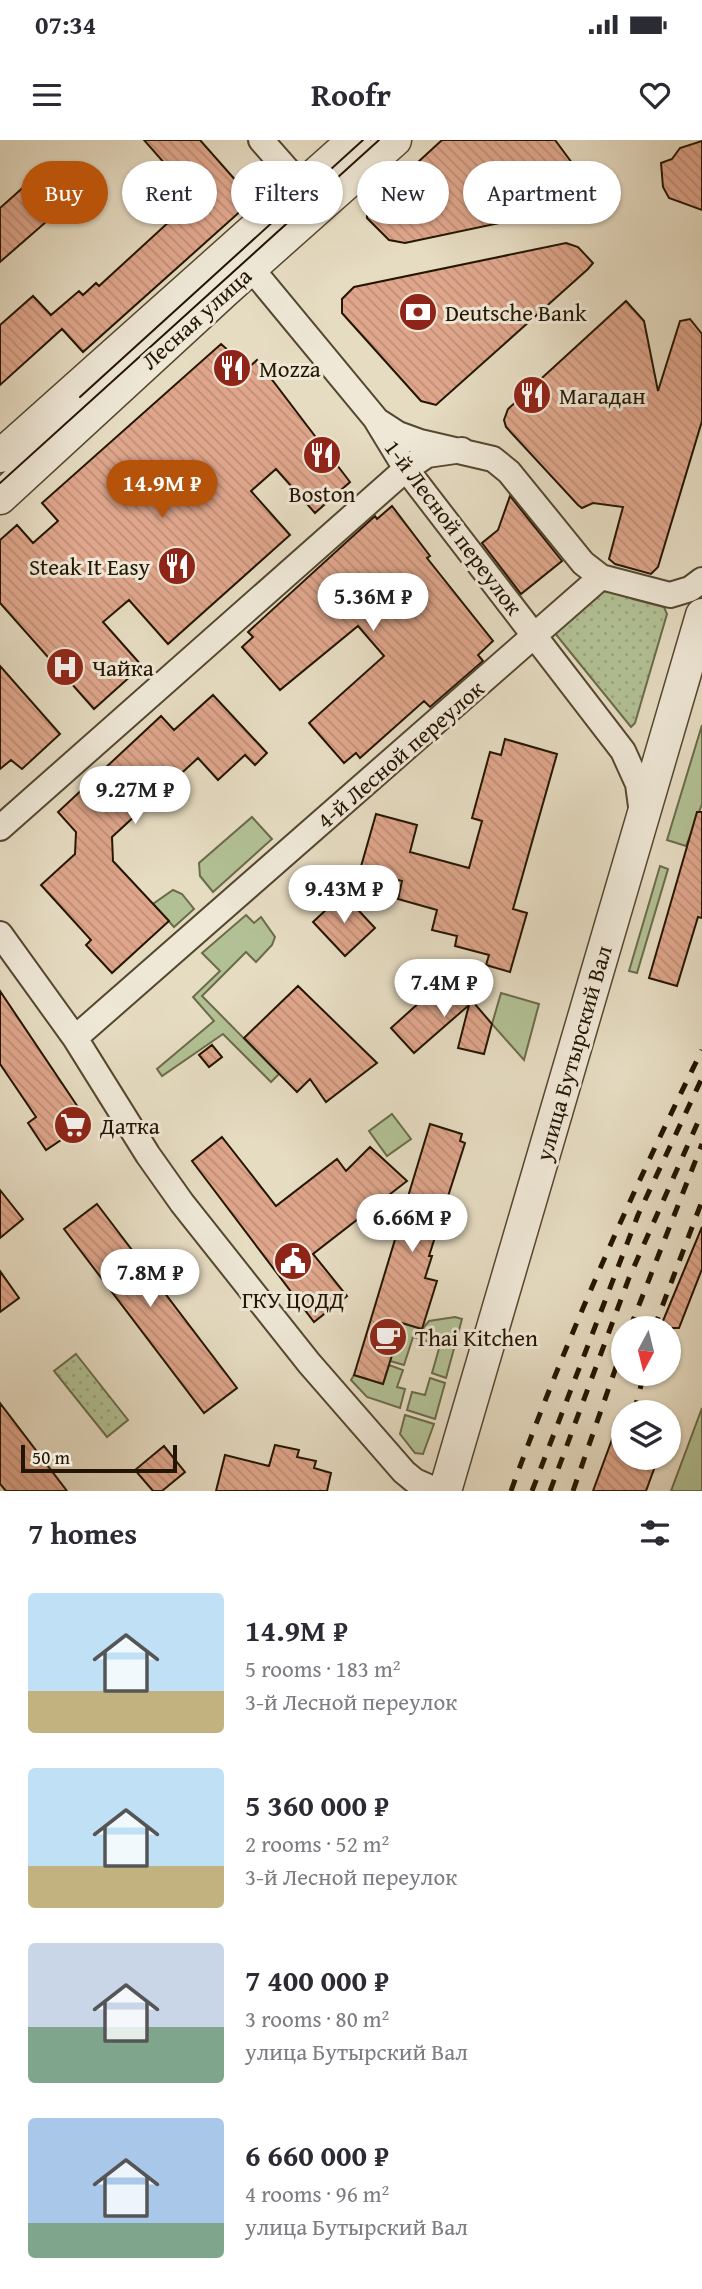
<!DOCTYPE html>
<meta charset="utf-8">
<style>
:root{--surface:#fff;--page:#f2f2f3;--text:#2b2b33;--muted:#7c7c81;--accent:#b45309}
body{margin:0;font-family:"Gentium Book Plus",serif;background:var(--page);color:var(--text);height:100vh;display:flex;flex-direction:column;font-size:26px;white-space:nowrap}
*{box-sizing:border-box;margin:0}
p{font-size:23px;color:var(--muted)}
.icon{flex:none;width:38px;height:38px;fill:none;stroke:currentColor;stroke-width:2;stroke-linecap:round;stroke-linejoin:round}
.map{position:relative;height:1351px;overflow:hidden}
.details{display:flex;flex-direction:column;background:var(--surface);flex:1}
.details>*{flex:none}
.banner{position:absolute;left:21px;top:21px;width:662px;height:63px;display:flex;gap:14px}
.needle{width:46px;rotate:187deg}
.fabs{position:absolute;left:611px;top:1176px;display:grid;gap:14px}
.fabs a{display:grid;place-items:center;width:70px;height:70px;border-radius:50%;background:var(--surface);box-shadow:0 2px 5px #0004;font-size:35px}
.scale{position:absolute;left:21px;bottom:18px;width:156px;box-sizing:border-box;padding-left:7px;border:4px solid #241500;border-top:0;font-size:19px;line-height:24px;white-space:nowrap;color:#241500;-webkit-text-stroke:5px #efe8d7;paint-order:stroke}
.price{position:absolute;translate:-50% -60px;padding:0 16px;border-radius:24px;background:#fff;color:#222;font-size:23px;line-height:46px;filter:drop-shadow(0 2px 4px #0008)}
.price::after{content:'';position:absolute;left:50%;top:42px;width:21px;height:16px;margin-left:-10px;background:inherit;clip-path:polygon(0 0,100% 0,50% 100%)}
.price.current{background:var(--accent);color:#fff}
ul{padding:0;list-style:none}
li{display:flex;align-items:center;gap:21px;height:175px;padding:0 28px}
li span{display:grid;place-items:center;flex:none;width:196px;height:140px;border-radius:7px;color:#555}
li>.icon{margin-inline-start:auto}
span .icon{width:84px;height:84px;fill:#fffc;stroke-width:1}
li b{font-size:30px}
h2{display:flex;justify-content:space-between;align-items:center;height:84px;padding:0 28px;font-size:30px}
.tag{padding:0 24px;border-radius:32px;background:var(--surface);box-shadow:0 2px 5px #0004;font-size:24px;line-height:63px}
.tag.current{background:var(--accent);color:#fff}
.status{display:flex;justify-content:space-between;align-items:center;height:49px;padding:0 35px;background:var(--surface);direction:ltr}
.status svg{height:19px;fill:currentColor}
header{display:flex;justify-content:space-between;align-items:center;height:91px;padding:0 28px;background:var(--surface);font-size:32px;font-weight:700}
.map>svg:first-child{display:block}
</style>
<div class="status"><b>07:34</b><svg viewBox="0 0 49 12"><path d="M0 12V9h3v3zM5 12V6h3v6zM10 12V3h3v9zM15 12V0h3v12zM26 1h20v11H26zM47 4h2v5h-2z"/></svg></div>
<header><svg class="icon" aria-label="menu" viewBox="0 0 24 24"><path d="M4 6h16M4 12h16M4 18h16"/></svg>Roofr<svg class="icon" aria-label="heart" viewBox="0 0 24 24"><path d="M12 20l-8-8c-3-5 5-10 8-4 3-6 11-1 8 4z"/></svg></header>
<div class="map">
<svg width="702" height="1351" viewBox="0 0 702 1351">
<defs>
<pattern id="park-dots" width="8" height="8" patternUnits="userSpaceOnUse" patternTransform="scale(1.75)"><rect width="8" height="8" fill="#b2c195"/><path d="M2 2h.1M6 6h.1" fill="none" stroke="#99a57f" stroke-width="1.8" stroke-linecap="round"/></pattern>
<pattern id="building-back-hatch" width="6" height="6" patternUnits="userSpaceOnUse" patternTransform="scale(1.75)"><rect width="6" height="6" fill="#dfa68c"/><path d="M-1 5l2 2M0 0l6 6M5-1l2 2" fill="none" stroke="#bf8e77"/></pattern>
</defs>
<rect width="100%" height="100%" fill="#e6dcc2"/>
<filter id="stains"><feTurbulence type="fractalNoise" baseFrequency=".00286" numOctaves="4"/><feColorMatrix values="0 0 0 0 .2 0 0 0 0 .09 0 0 0 0 .02 0 0 0 .5 -.17"/></filter>
<radialGradient id="worn" r=".72"><stop offset=".6" stop-color="#630" stop-opacity="0"/><stop offset="1" stop-color="#630" stop-opacity=".3"/></radialGradient>
<path fill="#b2c195" stroke="#6b6b4a" stroke-width="2" d="M 702,585 L 702,664 L 686,706 L 667,700 Z
M 252,677 L 272,699 L 213,752 L 200,736 L 199,723 Z
M 660,726 L 668,729 L 637,833 L 629,831 Z
M 173,750 L 182,754 L 194,769 L 174,787 L 153,764 Z
M 246,775 L 254,783 L 261,777 L 275,797 L 272,805 L 256,822 L 246,812 L 202,856 L 279,934 L 271,942 L 223,894 L 162,936 L 157,929 L 214,881 L 193,857 L 220,831 L 202,813 Z
M 501,853 L 539,864 L 524,920 L 492,884 Z
M 392,974 L 411,999 L 387,1016 L 369,991 Z
M 455,1177 L 462,1179 L 446,1238 L 432,1233 L 440,1205 L 413,1197 L 404,1225 L 390,1221 L 402,1183 L 422,1189 L 429,1181 Z
M 389,1225 L 403,1230 L 397,1247 L 405,1249 L 400,1268 L 367,1257 L 351,1240 L 354,1235 L 383,1244 Z
M 430,1238 L 445,1243 L 435,1279 L 407,1270 L 412,1252 L 425,1255 Z
M 702,1268 L 702,1351 L 671,1351 Z
M 405,1275 L 434,1284 L 423,1314 L 415,1313 L 400,1294 Z"/>
<path fill="url(#park-dots)" stroke="#6b6b4a" stroke-width="2" d="M 606,447 L 633,459 L 664,467 L 667,474 L 635,583 L 631,587 L 554,492 Z
M 76,1214 L 128,1280 L 107,1297 L 54,1231 Z"/>
<path fill="url(#building-back-hatch)" stroke="#241500" stroke-width="2" d="M 144,0 L 200,0 L 253,60 L 83,212 L 62,189 L 0,245 L 0,185 L 33,156 L 51,175 L 79,151 L 83,155 L 96,143 L 99,146 L 195,58 Z
M 442,0 L 555,0 L 578,31 L 578,47 L 559,67 L 546,73 L 405,103 L 389,100 L 367,78 L 367,69 Z
M 702,1 L 702,70 L 669,58 L 663,47 L 661,23 L 672,19 L 680,8 Z
M 27,44 L 54,75 L 0,122 L 0,68 Z
M 566,103 L 578,107 L 593,123 L 588,129 L 436,265 L 421,261 L 342,173 L 342,159 L 354,147 Z
M 626,161 L 644,181 L 658,251 L 680,181 L 690,179 L 702,194 L 702,281 L 658,427 L 651,434 L 615,424 L 609,419 L 623,367 L 593,363 L 582,368 L 578,365 L 506,287 L 504,280 L 508,269 Z
M 221,204 L 248,228 L 257,220 L 350,342 L 315,373 L 276,329 L 251,351 L 290,395 L 168,504 L 129,460 L 103,482 L 142,526 L 94,569 L 0,463 L 0,400 L 17,385 L 33,403 L 58,381 L 42,363 Z
M 510,356 L 562,421 L 521,454 L 482,403 L 498,390 Z
M 392,366 L 430,416 L 427,418 L 493,501 L 478,515 L 483,521 L 430,567 L 424,561 L 360,618 L 356,613 L 344,623 L 309,583 L 384,516 L 358,486 L 280,550 L 242,507 L 253,497 L 248,492 L 375,376 L 377,379 Z
M 0,526 L 60,594 L 22,629 L 11,620 L 0,629 Z
M 213,555 L 267,613 L 255,625 L 245,615 L 218,640 L 198,618 L 112,697 L 113,721 L 169,781 L 112,833 L 86,805 L 91,800 L 41,745 L 75,714 L 76,692 L 58,672 L 161,576 L 174,590 Z
M 505,599 L 557,614 L 513,769 L 527,773 L 510,832 L 486,825 L 489,815 L 455,806 L 457,796 L 432,790 L 437,770 L 398,759 L 402,741 L 360,730 L 376,674 L 417,685 L 410,712 L 469,728 L 482,681 L 472,678 L 490,612 L 501,615 Z
M 697,672 L 702,672 L 702,778 L 698,777 L 677,846 L 649,838 Z
M 343,754 L 375,788 L 345,816 L 313,782 Z
M 450,835 L 492,884 L 484,914 L 458,908 L 469,865 L 414,913 L 391,888 Z
M 298,846 L 377,923 L 326,962 L 310,939 L 297,952 L 244,898 Z
M 0,851 L 88,982 L 46,1010 L 28,983 L 36,977 L 0,924 Z
M 212,905 L 222,917 L 209,927 L 199,915 Z
M 430,984 L 462,994 L 460,1001 L 465,1003 L 429,1116 L 432,1116 L 425,1138 L 437,1141 L 422,1189 L 402,1183 L 383,1244 L 354,1235 Z
M 222,997 L 276,1066 L 337,1019 L 346,1031 L 370,1007 L 407,1041 L 313,1114 L 347,1156 L 314,1182 L 192,1021 Z
M 0,1050 L 23,1079 L 0,1098 Z
M 97,1064 L 237,1248 L 204,1273 L 64,1089 Z
M 702,1087 L 702,1129 L 679,1188 L 660,1188 Z
M 0,1131 L 19,1158 L 0,1172 Z
M 0,1263 L 67,1351 L 6,1351 L 0,1344 Z
M 621,1275 L 623,1318 L 658,1318 L 646,1351 L 593,1351 Z
M 275,1305 L 299,1310 L 297,1317 L 316,1321 L 314,1328 L 331,1333 L 327,1351 L 216,1351 L 225,1315 L 269,1326 Z
M 164,1306 L 185,1332 L 162,1351 L 153,1351 L 135,1330 Z"/>
<g fill="none" stroke-linecap="round" stroke-linejoin="round">
<defs>
<path id="minor" d="M 261,0 L 312,58
M 241,116 L 375,278 L 406,329 L 623,611 L 638,644 L 642,674
M 378,281 L 398,294 L 420,302 L 493,319 L 509,332 L 583,423 L 601,437 L 670,455 L 690,449 L 702,440
M 0,688 L 406,329 L 427,315 L 462,310
M 0,794 L 75,898 L 148,1015 L 182,1063 L 309,1223 L 404,1332 L 415,1341 L 438,1351
M 75,898 L 601,437"/>
<path id="tertiary" d="M 0,316 L 354,0
M 0,358 L 225,151 L 395,0
M 445,1351 L 702,475"/>
</defs>
<use href="#minor" stroke="#544730" stroke-width="28"/>
<use href="#tertiary" stroke="#544730" stroke-width="35"/>
<use href="#minor" stroke="#efe8d7" stroke-width="24"/>
<use href="#tertiary" stroke="#efe8d7" stroke-width="32"/>
<path stroke="#241500" stroke-width="2" d="M 80,257 L 363,0
M 0,343 L 379,0"/>
<path stroke="#241500" stroke-width="5" stroke-dasharray="12 12" stroke-linecap="butt" d="M 630,1188 L 702,1004
M 654,1188 L 702,1061
M 634,1272 L 644,1234
M 511,1351 C 566,1199 631,1054 702,910
M 532,1351 L 638,1075 L 702,938
M 550,1351 L 629,1138 L 702,973
M 573,1351 L 623,1207"/>
</g>
<defs>
<symbol id="bank-disc" viewBox="-11 -11 22 22"><circle r="9.5" fill="#8f2418" stroke="#efe8d7"/><path d="M-6-4H6V4H-6ZM0-2.3a2.3 2.3 0 1 0 0 4.6a2.3 2.3 0 1 0 0-4.6Z" fill="#fff"/></symbol>
<symbol id="restaurant-disc" viewBox="-11 -11 22 22"><circle r="9.5" fill="#8f2418" stroke="#efe8d7"/><path d="M-5-6h1v4h1v-4h1v4h1v-4h1v5L-1.5 .5V6h-2V.5L-5-1ZM5-6V6H3V1.5H1.5Q1.5-4 5-6Z" fill="#fff"/></symbol>
<symbol id="hospital-disc" viewBox="-11 -11 22 22"><circle r="9.5" fill="#8f2418" stroke="#efe8d7"/><path d="M-5-5h3v3.5h4V-5h3V5h-3V1.5h-4V5h-3Z" fill="#fff"/></symbol>
<symbol id="supermarket-disc" viewBox="-11 -11 22 22"><circle r="9.5" fill="#8f2418" stroke="#efe8d7"/><path d="M-6-5.5h2.5l.6 2H6L4.5 2H-2.5L-4.4-4H-6ZM-1.5 3.2a1.3 1.3 0 1 0 .1 0ZM3 3.2a1.3 1.3 0 1 0 .1 0Z" fill="#fff"/></symbol>
<symbol id="civic-disc" viewBox="-11 -11 22 22"><circle r="9.5" fill="#8f2418" stroke="#efe8d7"/><path d="M-.6-6.5H3V-4.5H.6V-3L4-1V1h2V6H-6V1h2V-1L-.6-3ZM-1.2 2.5V6h2.4V2.5Z" fill="#fff"/></symbol>
<symbol id="cafe-disc" viewBox="-11 -11 22 22"><circle r="9.5" fill="#8f2418" stroke="#efe8d7"/><path d="M-5.5-4.5H6V0H3Q3 3.5 0 3.5H-2.5Q-5.5 3.5-5.5 0ZM3-3.2v2h1.7v-2ZM-6 4.5H4V6H-6Z" fill="#fff"/></symbol>
</defs>
<g fill-rule="evenodd">
<use href="#bank-disc" x="396" y="150" width="44" height="44"/>
<use href="#restaurant-disc" x="210" y="206" width="44" height="44"/>
<use href="#restaurant-disc" x="510" y="233" width="44" height="44"/>
<use href="#restaurant-disc" x="300" y="293" width="44" height="44"/>
<use href="#restaurant-disc" x="155" y="404" width="44" height="44"/>
<use href="#hospital-disc" x="43" y="505" width="44" height="44"/>
<use href="#supermarket-disc" x="51" y="963" width="44" height="44"/>
<use href="#civic-disc" x="271" y="1099" width="44" height="44"/>
<use href="#cafe-disc" x="366" y="1175" width="44" height="44"/>
</g>
<g text-anchor="middle" dominant-baseline="central" stroke-width="6" stroke-linejoin="round" paint-order="stroke">
<g font-size="23" fill="#241500" stroke="#efe8d7" text-anchor="start">
<text x="445" y="172">Deutsche Bank</text>
<text x="259" y="228">Mozza</text>
<text x="559" y="255">Магадан</text>
<text x="322" y="353" text-anchor="middle">Boston</text>
<text x="150" y="426" text-anchor="end">Steak It Easy</text>
<text x="92" y="527">Чайка</text>
<text x="100" y="985">Датка</text>
<text x="293" y="1159" text-anchor="middle">ГКУ ЦОДД</text>
<text x="415" y="1197">Thai Kitchen</text>
</g>
<g font-size="23" fill="#241500" stroke="#efe8d7">
<text transform="translate(196 178) rotate(-42)">Лесная улица</text>
<text transform="translate(454 387) rotate(53)">1-й Лесной переулок</text>
<text transform="translate(400 614) rotate(-41)">4-й Лесной переулок</text>
<text transform="translate(573 913) rotate(-74)">улица Бутырский Вал</text>
</g>
</g>
<rect width="100%" height="100%" filter="url(#stains)"/>
<rect width="100%" height="100%" fill="url(#worn)"/>
</svg>
<div class="fabs">
<a><svg class="needle" viewBox="-14 -14 28 28"><path d="M0-13l5 13h-10z" fill="#e53935"/><path d="M0 13l5-13h-10z" fill="#7c7c81"/></svg></a>
<a><svg class="icon" aria-label="layers" viewBox="0 0 24 24"><path d="M12 4l9 5-9 5-9-5zM3 14l9 5 9-5"/></svg></a>
</div>
<div class="scale">50 m</div>
<b class="price current" style="left:162px;top:380px">14.9M ₽</b>
<b class="price" style="left:373px;top:493px">5.36M ₽</b>
<b class="price" style="left:135px;top:686px">9.27M ₽</b>
<b class="price" style="left:344px;top:785px">9.43M ₽</b>
<b class="price" style="left:444px;top:879px">7.4M ₽</b>
<b class="price" style="left:412px;top:1114px">6.66M ₽</b>
<b class="price" style="left:150px;top:1169px">7.8M ₽</b>
<div class="banner">
<a class="tag current">Buy</a>
<a class="tag">Rent</a>
<a class="tag">Filters</a>
<a class="tag">New</a>
<a class="tag">Apartment</a>
</div>
</div>
<section class="details">
<h2>7 homes<svg class="icon" aria-label="filters" viewBox="0 0 24 24"><path d="M4 7h16M4 17h16"/><circle cx="9" cy="7" r="2"/><circle cx="15" cy="17" r="2"/></svg></h2>
<ul>
<li><span style="background:linear-gradient(#bfe0f5 70%,#c2b280 0)"><svg class="icon" aria-label="home" viewBox="0 0 24 24"><path d="M3 11l9-7 9 7M6 9v11h12V9"/></svg></span><div><b>14.9M ₽</b><p>5 rooms · 183 m²</p><p>3-й Лесной переулок</p></div></li>
<li><span style="background:linear-gradient(#bfe0f5 70%,#c2b280 0)"><svg class="icon" aria-label="home" viewBox="0 0 24 24"><path d="M3 11l9-7 9 7M6 9v11h12V9"/></svg></span><div><b>5 360 000 ₽</b><p>2 rooms · 52 m²</p><p>3-й Лесной переулок</p></div></li>
<li><span style="background:linear-gradient(#c9d6e8 60%,#7fa58c 0)"><svg class="icon" aria-label="home" viewBox="0 0 24 24"><path d="M3 11l9-7 9 7M6 9v11h12V9"/></svg></span><div><b>7 400 000 ₽</b><p>3 rooms · 80 m²</p><p>улица Бутырский Вал</p></div></li>
<li><span style="background:linear-gradient(#a9c7e8 75%,#7fa58c 0)"><svg class="icon" aria-label="home" viewBox="0 0 24 24"><path d="M3 11l9-7 9 7M6 9v11h12V9"/></svg></span><div><b>6 660 000 ₽</b><p>4 rooms · 96 m²</p><p>улица Бутырский Вал</p></div></li>
</ul>
</section>
